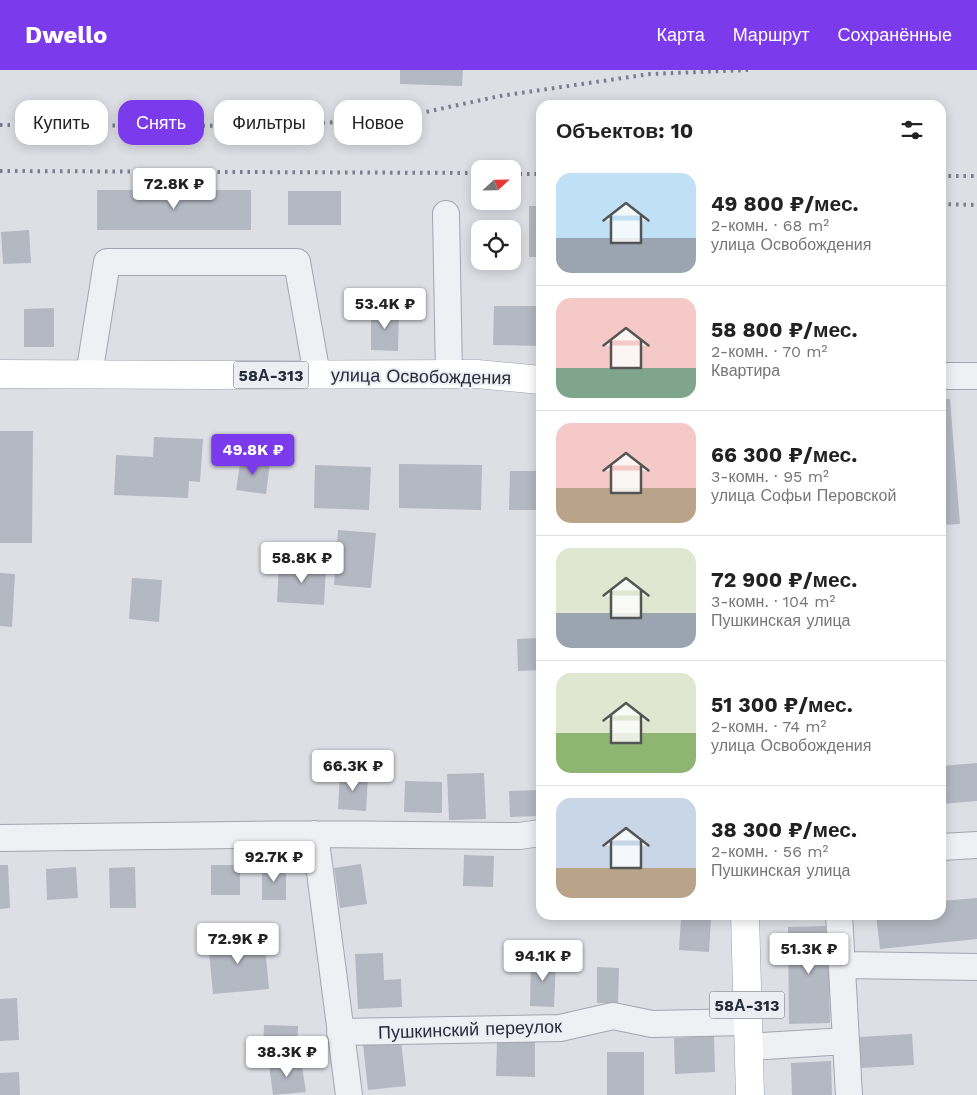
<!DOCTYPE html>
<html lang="ru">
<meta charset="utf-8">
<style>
:root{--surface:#fff;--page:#f6f6f6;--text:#222;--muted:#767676;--line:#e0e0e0;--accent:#7c3aed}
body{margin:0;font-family:"Work Sans",sans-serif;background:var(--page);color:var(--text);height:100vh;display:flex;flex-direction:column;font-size:19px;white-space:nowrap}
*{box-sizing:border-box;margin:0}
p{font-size:16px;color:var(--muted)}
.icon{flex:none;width:28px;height:28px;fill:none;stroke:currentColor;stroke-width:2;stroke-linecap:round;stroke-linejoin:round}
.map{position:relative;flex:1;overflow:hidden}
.sheet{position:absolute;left:536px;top:30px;width:410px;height:820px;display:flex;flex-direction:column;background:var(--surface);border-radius:15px;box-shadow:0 2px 12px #0003}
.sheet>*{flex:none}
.hud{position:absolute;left:15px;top:30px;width:446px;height:45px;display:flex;gap:10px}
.needle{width:32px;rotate:68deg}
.buttons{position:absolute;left:471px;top:90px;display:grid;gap:10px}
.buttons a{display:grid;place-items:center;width:50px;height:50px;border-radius:10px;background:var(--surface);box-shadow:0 2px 12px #0003;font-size:25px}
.price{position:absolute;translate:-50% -42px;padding:0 11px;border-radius:5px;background:#fff;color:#222;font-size:16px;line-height:32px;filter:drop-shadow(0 1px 2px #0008)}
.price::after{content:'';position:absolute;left:50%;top:30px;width:15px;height:11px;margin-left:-8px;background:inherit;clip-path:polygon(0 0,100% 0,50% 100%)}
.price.active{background:var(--accent);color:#fff}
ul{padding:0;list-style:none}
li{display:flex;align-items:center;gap:15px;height:125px;padding:0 20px}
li+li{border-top:1px solid var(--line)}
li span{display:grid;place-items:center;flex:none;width:140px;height:100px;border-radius:15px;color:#555}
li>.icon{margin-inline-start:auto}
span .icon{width:60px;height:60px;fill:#fffc;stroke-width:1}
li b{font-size:21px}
h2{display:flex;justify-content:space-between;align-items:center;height:60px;padding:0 20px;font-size:21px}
.pill{padding:0 18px;border-radius:15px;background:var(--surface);box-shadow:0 2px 12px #0003;font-size:18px;line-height:45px}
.pill.active{background:var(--accent);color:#fff}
header{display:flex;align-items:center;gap:30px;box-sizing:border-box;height:70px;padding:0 25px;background:var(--accent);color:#fff}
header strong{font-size:24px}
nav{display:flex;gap:28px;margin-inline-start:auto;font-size:18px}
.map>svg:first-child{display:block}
</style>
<header>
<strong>Dwello</strong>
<nav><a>Карта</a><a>Маршрут</a><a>Сохранённые</a></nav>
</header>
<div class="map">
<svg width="977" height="1025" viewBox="0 0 977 1025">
<rect width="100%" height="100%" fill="#dddfe5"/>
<path fill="#b4b8c2" d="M 400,0 L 463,0 L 462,16 L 400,14 Z
M 97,120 L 251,120 L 251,160 L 97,160 Z
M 288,121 L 341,121 L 341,155 L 288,155 Z
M 529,136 L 541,136 L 541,187 L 529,187 Z
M 29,160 L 31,193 L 3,194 L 1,162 Z
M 494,236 L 541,236 L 541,276 L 493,275 Z
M 54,238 L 54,277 L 24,277 L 24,239 Z
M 371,240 L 399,241 L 398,281 L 371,280 Z
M 941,329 L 950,329 L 960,454 L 941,455 Z
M 0,361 L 33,361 L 32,473 L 0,473 Z
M 154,367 L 203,369 L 200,412 L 189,411 L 188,428 L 114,425 L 116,385 L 153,387 Z
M 241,388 L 270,392 L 266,424 L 236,420 Z
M 399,394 L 482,395 L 481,440 L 399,438 Z
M 315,395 L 371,397 L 369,440 L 314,438 Z
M 510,401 L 541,401 L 541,440 L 509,440 Z
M 338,460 L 376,463 L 371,518 L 334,515 Z
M 279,494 L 326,497 L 324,535 L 277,532 Z
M 0,503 L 15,504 L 12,557 L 0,556 Z
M 132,508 L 162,510 L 159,552 L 129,549 Z
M 541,568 L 541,600 L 518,601 L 517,569 Z
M 977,693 L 977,731 L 941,734 L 941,696 Z
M 484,703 L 486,749 L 449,750 L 447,704 Z
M 340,704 L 368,706 L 366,741 L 338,739 Z
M 405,711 L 442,712 L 442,743 L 404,742 Z
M 537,720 L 537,746 L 510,747 L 509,721 Z
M 464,785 L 494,786 L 493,817 L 463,816 Z
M 361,794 L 367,834 L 340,838 L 334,798 Z
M 0,795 L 8,795 L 10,838 L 0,839 Z
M 211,795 L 240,795 L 240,825 L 211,825 Z
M 262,796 L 286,797 L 286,830 L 262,830 Z
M 76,797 L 78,828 L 47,830 L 46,799 Z
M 135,797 L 136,838 L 110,838 L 109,798 Z
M 977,828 L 977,869 L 880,879 L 876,845 L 941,845 L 941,831 Z
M 681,848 L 711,850 L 709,882 L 679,880 Z
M 828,856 L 830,953 L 789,954 L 788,857 Z
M 264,866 L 269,919 L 213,924 L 208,871 Z
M 383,883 L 384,910 L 401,909 L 402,937 L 358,939 L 355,884 Z
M 531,887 L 556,888 L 554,937 L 530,936 Z
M 597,897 L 619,898 L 618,933 L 597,933 Z
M 17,928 L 19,970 L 0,971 L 0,929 Z
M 264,955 L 298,956 L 297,982 L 263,982 Z
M 912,964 L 914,995 L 861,998 L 859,967 Z
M 714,966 L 715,1002 L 675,1004 L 674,968 Z
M 401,970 L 406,1016 L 368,1020 L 363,974 Z
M 497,970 L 535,971 L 535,1007 L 496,1006 Z
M 607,982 L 644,982 L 644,1025 L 607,1025 Z
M 301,990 L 306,1022 L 273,1025 L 269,994 Z
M 831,991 L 832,1025 L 792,1025 L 791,993 Z
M 19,1002 L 20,1025 L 0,1025 L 0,1003 Z"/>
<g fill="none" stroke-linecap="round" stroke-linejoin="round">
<defs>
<path id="minor" d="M 446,144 L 449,304
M 89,305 L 107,192 L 297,192 L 317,305
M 941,306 L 977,306
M 315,764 L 349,1025
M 0,768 L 315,764 L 519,766 L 541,763
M 941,777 L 977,775
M 839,845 L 849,1025
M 842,895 L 977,897
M 340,962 L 560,958 L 613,946 L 652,954 L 747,952
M 748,977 L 846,971"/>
<path id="major" d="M 0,304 L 214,305 L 477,304 L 541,310
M 745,845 L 750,1025"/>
</defs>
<use href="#minor" stroke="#a3a6af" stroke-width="28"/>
<use href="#major" stroke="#9da2b0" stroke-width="29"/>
<use href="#minor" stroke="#eff0f4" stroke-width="26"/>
<use href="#major" stroke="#fff" stroke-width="28"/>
<path stroke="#777d8e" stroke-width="4" stroke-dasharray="2.5 5" stroke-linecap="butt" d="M 0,55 L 263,56 L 393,49 L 500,26 L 650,4 L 748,0
M 0,101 L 480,103
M 512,104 L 541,104
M 941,106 L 977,106
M 941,134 L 977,135"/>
</g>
<g text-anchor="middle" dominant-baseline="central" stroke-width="4" stroke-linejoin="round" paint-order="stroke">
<g fill="#eceef3" stroke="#626672" stroke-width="1">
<rect x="233.5" y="291.5" width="75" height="27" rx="4"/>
<rect x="709.5" y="921.5" width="75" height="27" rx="4"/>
</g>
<g font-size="16" font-weight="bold" fill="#272c3b">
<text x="271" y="305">58А-313</text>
<text x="747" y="935">58А-313</text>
</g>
<g font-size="18" fill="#272c3b" stroke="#eceef3">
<text transform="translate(421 306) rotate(1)">улица Освобождения</text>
<text transform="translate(470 959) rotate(-2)">Пушкинский переулок</text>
</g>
</g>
</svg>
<div class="buttons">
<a><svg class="needle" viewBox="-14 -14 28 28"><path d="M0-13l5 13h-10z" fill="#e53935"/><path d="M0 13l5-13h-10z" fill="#767676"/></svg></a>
<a><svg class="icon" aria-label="locate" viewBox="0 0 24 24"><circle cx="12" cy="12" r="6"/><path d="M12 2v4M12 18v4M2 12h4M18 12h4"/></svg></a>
</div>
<b class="price" style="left:174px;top:140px">72.8K ₽</b>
<b class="price" style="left:385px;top:260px">53.4K ₽</b>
<b class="price active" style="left:253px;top:406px">49.8K ₽</b>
<b class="price" style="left:302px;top:514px">58.8K ₽</b>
<b class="price" style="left:353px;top:722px">66.3K ₽</b>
<b class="price" style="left:274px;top:813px">92.7K ₽</b>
<b class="price" style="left:238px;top:895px">72.9K ₽</b>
<b class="price" style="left:809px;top:905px">51.3K ₽</b>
<b class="price" style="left:543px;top:912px">94.1K ₽</b>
<b class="price" style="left:287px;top:1008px">38.3K ₽</b>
<div class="hud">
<a class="pill">Купить</a>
<a class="pill active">Снять</a>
<a class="pill">Фильтры</a>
<a class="pill">Новое</a>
</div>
<section class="sheet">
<h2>Объектов: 10<svg class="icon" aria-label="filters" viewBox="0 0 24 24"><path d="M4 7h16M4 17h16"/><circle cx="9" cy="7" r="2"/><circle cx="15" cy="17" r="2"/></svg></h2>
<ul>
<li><span style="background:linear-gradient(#bfe0f5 65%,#9aa5b1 0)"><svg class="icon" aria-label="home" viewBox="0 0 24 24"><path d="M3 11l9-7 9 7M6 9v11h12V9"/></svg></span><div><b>49 800 ₽/мес.</b><p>2-комн. · 68 m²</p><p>улица Освобождения</p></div></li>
<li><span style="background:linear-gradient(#f6c9c9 70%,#7fa58c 0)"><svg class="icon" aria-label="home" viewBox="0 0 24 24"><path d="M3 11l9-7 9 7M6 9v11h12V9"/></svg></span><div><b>58 800 ₽/мес.</b><p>2-комн. · 70 m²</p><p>Квартира</p></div></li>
<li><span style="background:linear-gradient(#f6c9c9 65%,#b9a48a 0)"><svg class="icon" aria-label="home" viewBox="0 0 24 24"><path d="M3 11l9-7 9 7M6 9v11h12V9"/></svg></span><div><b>66 300 ₽/мес.</b><p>3-комн. · 95 m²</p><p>улица Софьи Перовской</p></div></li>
<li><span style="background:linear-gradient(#dfe7d0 65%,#9aa5b1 0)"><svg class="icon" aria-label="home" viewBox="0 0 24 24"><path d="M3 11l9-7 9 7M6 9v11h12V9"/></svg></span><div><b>72 900 ₽/мес.</b><p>3-комн. · 104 m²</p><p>Пушкинская улица</p></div></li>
<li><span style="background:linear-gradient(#dfe7d0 60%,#8fb573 0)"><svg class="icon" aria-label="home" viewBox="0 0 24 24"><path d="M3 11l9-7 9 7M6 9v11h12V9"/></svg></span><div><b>51 300 ₽/мес.</b><p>2-комн. · 74 m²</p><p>улица Освобождения</p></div></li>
<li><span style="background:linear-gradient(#c9d6e8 70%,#b9a48a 0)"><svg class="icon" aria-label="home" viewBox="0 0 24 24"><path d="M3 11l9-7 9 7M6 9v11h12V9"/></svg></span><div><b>38 300 ₽/мес.</b><p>2-комн. · 56 m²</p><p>Пушкинская улица</p></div></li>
</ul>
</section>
</div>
